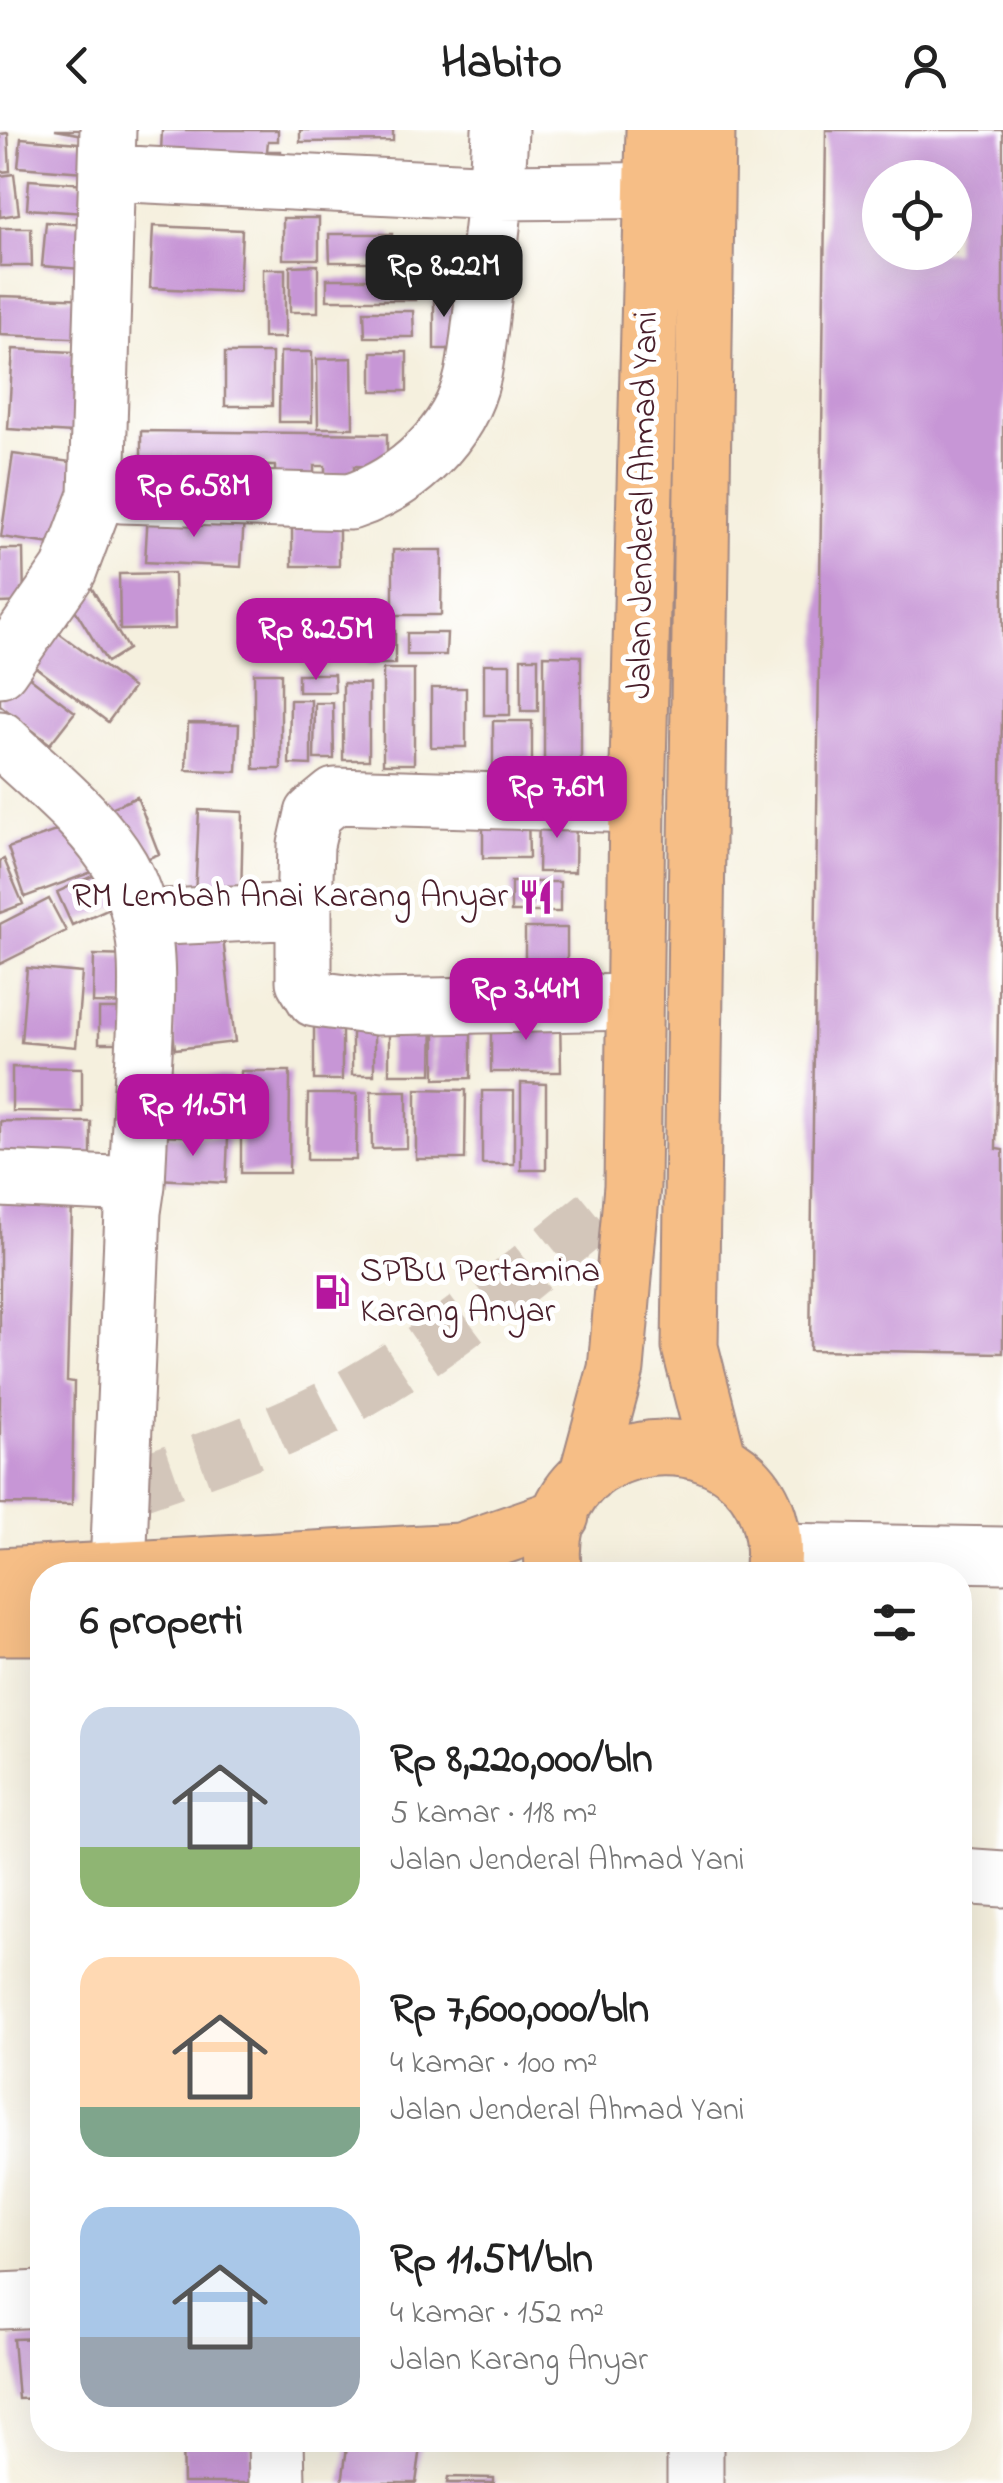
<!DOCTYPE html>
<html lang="id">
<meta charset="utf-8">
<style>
:root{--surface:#fff;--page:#f2f2f2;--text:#222;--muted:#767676;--accent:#b5179e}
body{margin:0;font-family:"Indie Flower",sans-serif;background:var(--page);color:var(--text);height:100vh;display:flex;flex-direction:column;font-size:38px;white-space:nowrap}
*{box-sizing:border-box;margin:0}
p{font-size:32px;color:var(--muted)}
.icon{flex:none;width:55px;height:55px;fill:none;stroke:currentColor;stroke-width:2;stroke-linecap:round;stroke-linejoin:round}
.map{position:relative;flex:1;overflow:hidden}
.side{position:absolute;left:30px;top:1432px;width:942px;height:890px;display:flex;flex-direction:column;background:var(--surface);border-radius:40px;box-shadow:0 10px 40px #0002}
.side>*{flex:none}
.buttons{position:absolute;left:862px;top:30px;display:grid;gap:20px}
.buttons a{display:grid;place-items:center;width:110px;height:110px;border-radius:50%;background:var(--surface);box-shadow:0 10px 40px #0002;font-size:50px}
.price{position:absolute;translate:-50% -85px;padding:0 22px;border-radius:20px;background:var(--accent);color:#fff;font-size:32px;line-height:65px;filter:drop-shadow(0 2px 5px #0008)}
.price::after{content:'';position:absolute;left:50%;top:60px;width:30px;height:22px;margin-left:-15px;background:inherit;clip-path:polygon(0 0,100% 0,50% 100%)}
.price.on{background:#222;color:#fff}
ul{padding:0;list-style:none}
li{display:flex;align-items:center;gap:30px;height:250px;padding:0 50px}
li span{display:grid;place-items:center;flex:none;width:280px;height:200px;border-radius:30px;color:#555}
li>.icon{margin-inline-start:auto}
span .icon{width:120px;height:120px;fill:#fffc;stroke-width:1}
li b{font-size:42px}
h2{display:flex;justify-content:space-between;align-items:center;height:120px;padding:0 50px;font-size:42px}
header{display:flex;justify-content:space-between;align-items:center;height:130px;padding:0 50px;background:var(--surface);font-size:45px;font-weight:700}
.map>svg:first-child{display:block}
</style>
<header><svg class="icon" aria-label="back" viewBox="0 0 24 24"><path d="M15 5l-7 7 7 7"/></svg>Habito<svg class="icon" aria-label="person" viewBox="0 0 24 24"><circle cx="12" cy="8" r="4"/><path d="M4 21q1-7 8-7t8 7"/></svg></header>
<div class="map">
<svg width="1003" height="2353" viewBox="0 0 1003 2353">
<rect width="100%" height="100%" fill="#fff"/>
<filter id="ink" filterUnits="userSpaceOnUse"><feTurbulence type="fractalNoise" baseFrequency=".01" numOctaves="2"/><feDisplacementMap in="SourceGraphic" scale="20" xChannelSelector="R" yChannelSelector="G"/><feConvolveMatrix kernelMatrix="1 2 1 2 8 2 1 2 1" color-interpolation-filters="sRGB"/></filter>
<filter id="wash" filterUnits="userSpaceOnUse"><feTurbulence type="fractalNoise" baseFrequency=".0048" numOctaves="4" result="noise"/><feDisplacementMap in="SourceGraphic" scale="40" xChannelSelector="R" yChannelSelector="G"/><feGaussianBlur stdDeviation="2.25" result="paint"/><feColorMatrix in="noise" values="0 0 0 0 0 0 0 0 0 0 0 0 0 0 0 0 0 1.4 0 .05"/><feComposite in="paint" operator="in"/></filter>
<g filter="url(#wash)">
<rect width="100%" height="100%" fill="#f5f0de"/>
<g id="blocks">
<path fill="#c796d6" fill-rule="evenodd" d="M 55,0 L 96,0 L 95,7 Z
M 162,0 L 278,0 L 278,11 L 268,11 L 267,21 L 281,21 L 282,45 L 161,22 Z
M 300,0 L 393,0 L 393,11 L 300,12 Z
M 826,0 L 1003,0 L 1003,508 L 996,1019 L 1003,1020 L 1003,1223 L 810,1220 ZM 880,48 L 955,48 L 955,122 L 880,122 Z
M 8,3 L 10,41 L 0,42 L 0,4 Z
M 21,8 L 101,15 L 98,43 L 18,37 Z
M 14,44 L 19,84 L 0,87 L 0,46 Z
M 29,50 L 101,55 L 99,84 L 27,79 Z
M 283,88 L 319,88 L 319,129 L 283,129 Z
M 46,92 L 98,96 L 95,140 L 42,136 Z
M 153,96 L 242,100 L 239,162 L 150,158 Z
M 0,98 L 31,98 L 32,136 L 0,136 Z
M 329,104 L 392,104 L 392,132 L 330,132 Z
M 318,135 L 318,182 L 290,182 L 290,136 Z
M 263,139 L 285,139 L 285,208 L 263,208 Z
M 327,149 L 415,149 L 415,170 L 327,170 Z
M 434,161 L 454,162 L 454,219 L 434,219 Z
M 0,166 L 95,169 L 93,209 L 0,205 Z
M 364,181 L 413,181 L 414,207 L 365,207 Z
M 13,219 L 93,223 L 89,304 L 8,299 Z
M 280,222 L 312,222 L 312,292 L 279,292 Z
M 372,222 L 407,222 L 407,261 L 372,261 Z
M 225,223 L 272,223 L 272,276 L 225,276 Z
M 352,228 L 353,298 L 318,298 L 317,229 Z
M 141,301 L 387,304 L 387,337 L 354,336 L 354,345 L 325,346 L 325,336 L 314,336 L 314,361 L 275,361 L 275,336 L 141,334 Z
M 13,324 L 78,333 L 66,416 L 1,407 Z
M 148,382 L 244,387 L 241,437 L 145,432 Z
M 292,384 L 339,384 L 339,436 L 292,436 Z
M 0,419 L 23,419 L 24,472 L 0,473 Z
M 393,420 L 442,420 L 441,485 L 393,485 Z
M 174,443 L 175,499 L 120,500 L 119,444 Z
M 88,452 L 128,519 L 107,532 L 66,465 Z
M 45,493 L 133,558 L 108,592 L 21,526 Z
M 367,501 L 395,501 L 395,534 L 367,534 Z
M 407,503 L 447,503 L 446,525 L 407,525 Z
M 544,525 L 581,526 L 581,651 L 544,651 Z
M 521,528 L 538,528 L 538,581 L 521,581 Z
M 484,534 L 510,534 L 510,585 L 484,585 Z
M 15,536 L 75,582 L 50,614 L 0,575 L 0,555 Z
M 383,539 L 414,539 L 414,634 L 383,634 Z
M 254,543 L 281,543 L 281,639 L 254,639 Z
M 298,544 L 334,544 L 335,562 L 298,562 Z
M 343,553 L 369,554 L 369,630 L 343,630 Z
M 431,558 L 466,558 L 466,617 L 431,617 Z
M 290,570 L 311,570 L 311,635 L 289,634 Z
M 315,573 L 333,573 L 334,629 L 314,629 Z
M 493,591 L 532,591 L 532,662 L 493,662 Z
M 188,593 L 239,594 L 237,642 L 186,640 Z
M 137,667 L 159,724 L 126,737 L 104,681 Z
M 199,680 L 243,682 L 241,770 L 195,768 Z
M 483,681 L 528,682 L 529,728 L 483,728 Z
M 539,681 L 576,681 L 575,742 L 538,742 Z
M 75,694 L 92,742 L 25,767 L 8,718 Z
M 4,729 L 23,774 L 0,783 L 0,731 Z
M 108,739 L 123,772 L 72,795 L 57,762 Z
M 511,752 L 560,752 L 560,782 L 511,782 Z
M 49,769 L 66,801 L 0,834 L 0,794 Z
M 221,791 L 235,912 L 175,919 L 161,798 Z
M 525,798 L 567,798 L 567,854 L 525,854 Z
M 94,825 L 137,826 L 136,874 L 93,873 Z
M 27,838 L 82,843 L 76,917 L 21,912 Z
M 99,879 L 136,879 L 136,913 L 99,913 Z
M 374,880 L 374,945 L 352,945 L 352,881 Z
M 389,883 L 433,883 L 432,944 L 389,944 Z
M 491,883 L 560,884 L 561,942 L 491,942 Z
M 314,885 L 342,885 L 342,950 L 314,950 Z
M 435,887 L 471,887 L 471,948 L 435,949 Z
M 12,937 L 82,938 L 82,982 L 12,981 Z
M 241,941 L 290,941 L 289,1043 L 241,1043 Z
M 165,944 L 232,948 L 230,988 L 162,984 Z
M 521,953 L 546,954 L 546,1040 L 521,1040 Z
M 416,959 L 466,960 L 465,1029 L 416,1029 Z
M 371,961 L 407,961 L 407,1018 L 372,1019 Z
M 482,961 L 514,961 L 514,1034 L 482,1034 Z
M 308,964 L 357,964 L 356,1030 L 307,1030 Z
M 0,991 L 91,992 L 91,1044 L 0,1043 Z
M 160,1005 L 228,1008 L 226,1053 L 158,1049 Z
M 0,1071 L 72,1072 L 67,1251 L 74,1252 L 72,1375 L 0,1374 Z
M 42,2208 L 42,2268 L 18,2269 L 13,2209 Z
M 182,2310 L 252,2310 L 253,2353 L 183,2353 Z
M 348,2310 L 422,2310 L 416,2353 L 342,2353 Z
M 448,2347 L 494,2348 L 494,2353 L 447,2353 Z"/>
</g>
</g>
<g filter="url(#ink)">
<use href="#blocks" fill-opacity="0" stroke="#a08884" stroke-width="2.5"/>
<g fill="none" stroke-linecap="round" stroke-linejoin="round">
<path stroke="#d3c6ba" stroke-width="55" stroke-dasharray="55 28" stroke-linecap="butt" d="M 122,1359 C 194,1334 268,1309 336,1274 C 443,1217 537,1131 632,1056"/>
<defs>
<path id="minor" d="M 128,44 L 497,62 L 698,60
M 121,365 L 350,372 C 406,354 460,305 473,245 C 479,215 481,184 485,153 C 492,102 498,52 500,0
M 0,539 L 69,440 L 97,365 L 108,0
M 0,609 C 41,649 92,687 121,737 C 154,796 147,860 144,925 C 141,968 139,1012 137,1055 L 133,1082 L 118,1439
M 304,781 L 304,851 L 315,869 L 377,877 L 634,872
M 141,788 L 304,781 L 306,715 L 313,684 L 335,666 L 637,675
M 0,1049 L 137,1055
M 775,1421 L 1003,1425
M 960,1746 L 1003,1749
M 1,2171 L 42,2169
M 276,2310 L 277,2353
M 695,2310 L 695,2353"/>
<path id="major" d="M 707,0 L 690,1217 L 719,1330
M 587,1346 L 616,1239 L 632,1056 L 637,675 L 654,0
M 554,1445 C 529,1280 796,1271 772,1445
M 0,1446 L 460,1421 L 561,1386
M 0,1497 L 42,1497"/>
</defs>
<use href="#minor" stroke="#a08884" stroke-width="59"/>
<use href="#major" stroke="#a08884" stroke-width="59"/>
<use href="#minor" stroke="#fff" stroke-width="55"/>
<use href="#major" stroke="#f6be86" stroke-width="55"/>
</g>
</g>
<defs>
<symbol id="restaurant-bare" viewBox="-9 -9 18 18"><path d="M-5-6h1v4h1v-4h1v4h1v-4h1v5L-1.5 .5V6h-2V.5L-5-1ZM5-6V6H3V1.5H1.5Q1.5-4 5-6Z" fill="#b5179e" stroke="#fff" stroke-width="2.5" paint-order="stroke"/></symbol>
<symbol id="fuel-bare" viewBox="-9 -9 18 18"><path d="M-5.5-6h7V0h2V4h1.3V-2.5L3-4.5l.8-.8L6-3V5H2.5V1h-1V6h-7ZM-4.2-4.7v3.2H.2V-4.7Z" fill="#b5179e" stroke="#fff" stroke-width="2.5" paint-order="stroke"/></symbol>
</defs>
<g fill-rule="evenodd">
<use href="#restaurant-bare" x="511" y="742" width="50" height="50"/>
<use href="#fuel-bare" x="307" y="1137" width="50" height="50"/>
</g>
<g text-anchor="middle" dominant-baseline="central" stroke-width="10" stroke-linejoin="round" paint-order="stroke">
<g font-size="35" fill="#4a1f2b" stroke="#fff">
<text transform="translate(644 375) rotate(-89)">Jalan Jenderal Ahmad Yani</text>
</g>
<g font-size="35" fill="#4a1f2b" stroke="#fff" text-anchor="end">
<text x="508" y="767">RM Lembah Anai Karang Anyar</text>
<text x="360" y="1142" text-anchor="start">SPBU Pertamina<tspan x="360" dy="40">Karang Anyar</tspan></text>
</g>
</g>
</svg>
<div class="buttons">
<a><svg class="icon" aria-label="locate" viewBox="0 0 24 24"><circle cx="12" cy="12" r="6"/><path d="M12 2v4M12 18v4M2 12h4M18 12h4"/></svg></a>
</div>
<b class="price on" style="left:444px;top:190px">Rp 8.22M</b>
<b class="price" style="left:194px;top:410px">Rp 6.58M</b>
<b class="price" style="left:316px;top:553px">Rp 8.25M</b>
<b class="price" style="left:557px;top:711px">Rp 7.6M</b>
<b class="price" style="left:526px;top:913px">Rp 3.44M</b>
<b class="price" style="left:193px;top:1029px">Rp 11.5M</b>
<section class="side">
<h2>6 properti<svg class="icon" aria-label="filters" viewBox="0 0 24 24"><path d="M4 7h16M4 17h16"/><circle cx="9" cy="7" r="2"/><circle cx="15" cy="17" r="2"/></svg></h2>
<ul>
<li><span style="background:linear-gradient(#c9d6e8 70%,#8fb573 0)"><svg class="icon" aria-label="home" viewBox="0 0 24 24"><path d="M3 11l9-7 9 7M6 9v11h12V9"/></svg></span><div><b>Rp 8,220,000/bln</b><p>5 kamar · 118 m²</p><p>Jalan Jenderal Ahmad Yani</p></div></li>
<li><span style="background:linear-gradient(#ffd9b3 75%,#7fa58c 0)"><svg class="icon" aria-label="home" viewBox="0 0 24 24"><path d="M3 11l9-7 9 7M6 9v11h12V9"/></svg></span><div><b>Rp 7,600,000/bln</b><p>4 kamar · 100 m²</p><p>Jalan Jenderal Ahmad Yani</p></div></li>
<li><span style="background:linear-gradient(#a9c7e8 65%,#9aa5b1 0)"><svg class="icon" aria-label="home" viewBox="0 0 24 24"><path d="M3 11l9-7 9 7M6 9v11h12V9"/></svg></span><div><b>Rp 11.5M/bln</b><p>4 kamar · 152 m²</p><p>Jalan Karang Anyar</p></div></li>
</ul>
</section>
</div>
